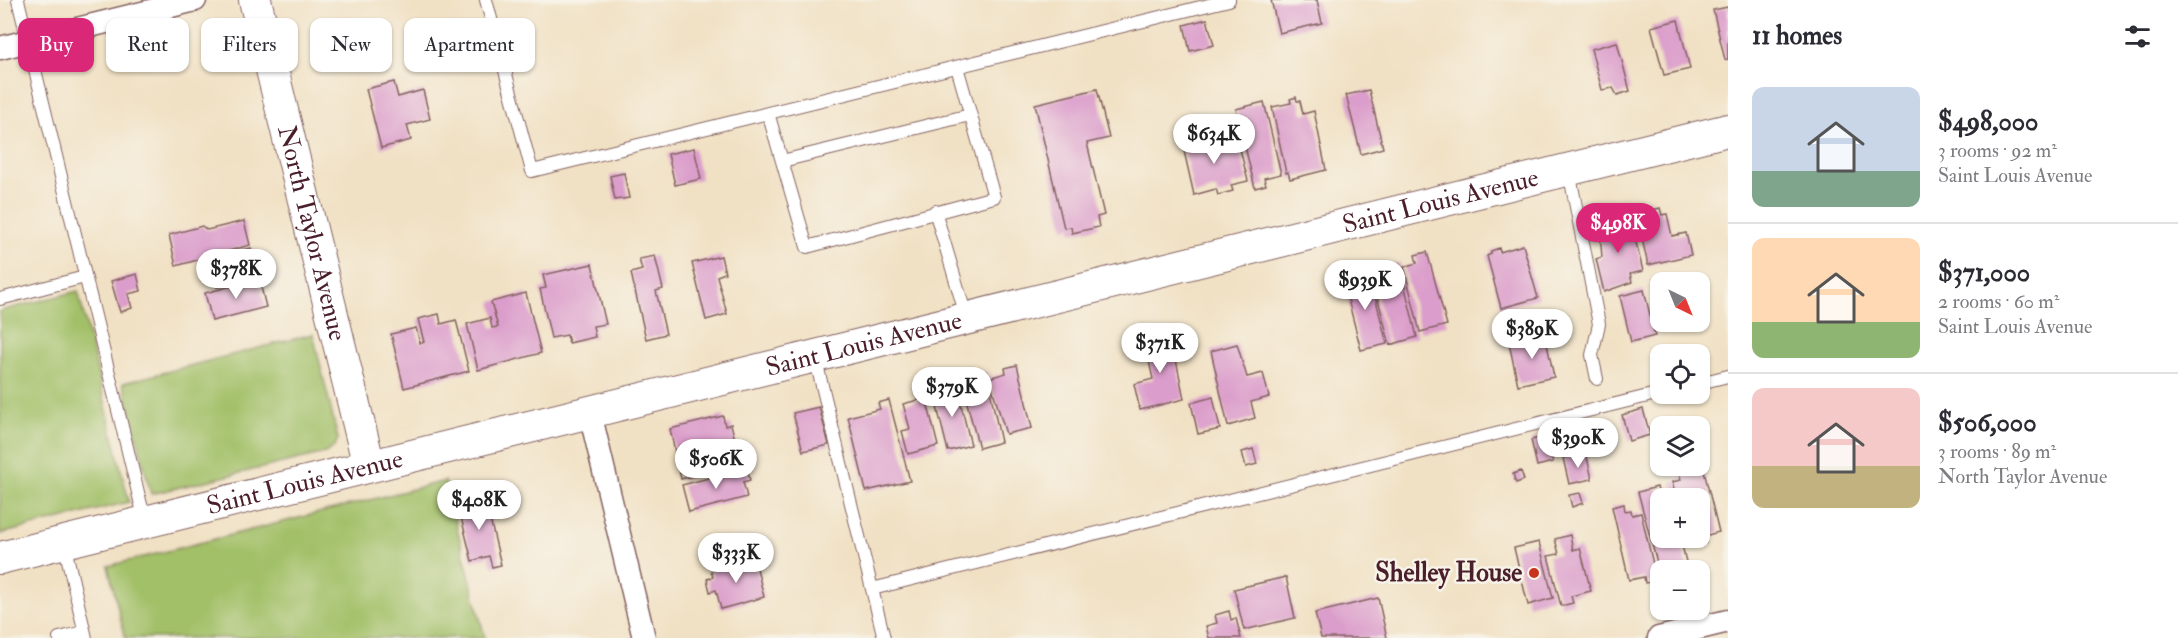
<!DOCTYPE html>
<meta charset="utf-8">
<style>
:root{--surface:#fff;--page:#f2f2f3;--text:#2b2b33;--muted:#7c7c81;--line:#e1e1e2;--accent:#db2777}
body{margin:0;font-family:"IM FELL Double Pica",serif;background:var(--page);color:var(--text);height:100vh;display:flex;flex-direction:column;font-size:22px;white-space:nowrap}
*{box-sizing:border-box;margin:0}
p{font-size:20px;color:var(--muted)}
.icon{flex:none;width:33px;height:33px;fill:none;stroke:currentColor;stroke-width:2;stroke-linecap:round;stroke-linejoin:round}
.map{position:relative;flex:1;overflow:hidden}
.details{display:flex;flex-direction:column;background:var(--surface);width:450px}
.details>*{flex:none}
.top-card{position:absolute;left:18px;top:18px;width:570px;height:54px;display:flex;gap:12px}
.needle{width:39px;rotate:137deg}
.controls{position:absolute;left:1650px;top:272px;display:grid;gap:12px}
.controls a{display:grid;place-items:center;width:60px;height:60px;border-radius:12px;background:var(--surface);box-shadow:0 2px 4px #0004;font-size:30px}
.price{position:absolute;translate:-50% -51px;padding:0 14px;border-radius:21px;background:#fff;color:#222;font-size:20px;line-height:39px;filter:drop-shadow(0 2px 3px #0008)}
.price::after{content:'';position:absolute;left:50%;top:36px;width:18px;height:14px;margin-left:-9px;background:inherit;clip-path:polygon(0 0,100% 0,50% 100%)}
.price.selected{background:var(--accent);color:#fff}
ul{padding:0;list-style:none}
li{display:flex;align-items:center;gap:18px;height:150px;padding:0 24px}
li+li{border-top:2px solid var(--line)}
li span{display:grid;place-items:center;flex:none;width:168px;height:120px;border-radius:12px;color:#555}
li>.icon{margin-inline-start:auto}
span .icon{width:72px;height:72px;fill:#fffc;stroke-width:1}
li b{font-size:26px}
h2{display:flex;justify-content:space-between;align-items:center;height:72px;padding:0 24px;font-size:26px}
.chip{padding:0 21px;border-radius:12px;background:var(--surface);box-shadow:0 2px 4px #0004;font-size:21px;line-height:54px}
.chip.selected{background:var(--accent);color:#fff}
main{display:flex;flex:1;min-height:0}
.map>svg:first-child{display:block}
</style>
<main>
<div class="map">
<svg width="1728" height="638" viewBox="0 0 1728 638">
<rect width="100%" height="100%" fill="#f7f3e8"/>
<filter id="ink" filterUnits="userSpaceOnUse"><feTurbulence type="fractalNoise" baseFrequency=".0167" numOctaves="2"/><feDisplacementMap in="SourceGraphic" scale="12" xChannelSelector="R" yChannelSelector="G"/><feConvolveMatrix kernelMatrix="1 2 1 2 8 2 1 2 1" color-interpolation-filters="sRGB"/></filter>
<filter id="wash" filterUnits="userSpaceOnUse"><feTurbulence type="fractalNoise" baseFrequency=".008" numOctaves="4" result="noise"/><feDisplacementMap in="SourceGraphic" scale="24" xChannelSelector="R" yChannelSelector="G"/><feGaussianBlur stdDeviation="1.35" result="paint"/><feColorMatrix in="noise" values="0 0 0 0 0 0 0 0 0 0 0 0 0 0 0 0 0 1.4 0 .05"/><feComposite in="paint" operator="in"/></filter>
<g filter="url(#wash)">
<rect width="100%" height="100%" fill="#f1e1c4"/>
<path fill="#a2c067" stroke="#767049" stroke-width="1.5" d="M 78,291 L 129,502 L 0,534 L 0,311 Z
M 313,334 L 338,439 L 334,447 L 325,453 L 151,494 L 123,383 Z
M 445,481 L 485,638 L 125,638 L 108,566 Z"/>
<g id="blocks">
<path fill="#db9dcb" d="M 1271,0 L 1317,0 L 1322,23 L 1279,33 Z
M 1728,7 L 1728,59 L 1725,60 L 1713,10 Z
M 1207,19 L 1214,45 L 1190,51 L 1184,25 Z
M 1678,20 L 1690,69 L 1664,75 L 1651,27 Z
M 1617,42 L 1630,91 L 1617,95 L 1613,88 L 1602,90 L 1591,49 Z
M 394,82 L 398,97 L 423,90 L 430,119 L 407,125 L 411,140 L 381,148 L 366,89 Z
M 1097,89 L 1109,138 L 1087,143 L 1104,215 L 1097,217 L 1099,227 L 1072,233 L 1071,227 L 1064,228 L 1035,104 Z
M 1369,90 L 1383,148 L 1361,154 L 1346,95 Z
M 1296,97 L 1297,101 L 1300,101 L 1303,114 L 1314,111 L 1326,170 L 1290,179 L 1288,172 L 1286,173 L 1272,107 L 1291,103 L 1290,99 Z
M 1264,102 L 1281,174 L 1264,178 L 1266,185 L 1255,188 L 1236,109 Z
M 1210,135 L 1212,143 L 1237,137 L 1248,181 L 1231,185 L 1233,191 L 1218,195 L 1216,189 L 1194,195 L 1182,142 Z
M 694,148 L 701,179 L 675,185 L 668,154 Z
M 624,173 L 629,198 L 615,200 L 610,176 Z
M 1660,208 L 1662,215 L 1667,214 L 1672,236 L 1686,233 L 1691,255 L 1648,265 L 1638,221 L 1651,218 L 1649,211 Z
M 1625,215 L 1627,223 L 1631,222 L 1643,271 L 1630,274 L 1632,282 L 1604,292 L 1596,259 L 1602,257 L 1600,235 L 1606,234 L 1605,228 L 1608,227 L 1606,220 Z
M 244,221 L 250,245 L 176,266 L 169,235 L 202,226 L 207,230 Z
M 1523,245 L 1538,298 L 1501,308 L 1487,256 L 1491,254 L 1491,251 L 1499,248 L 1500,252 Z
M 251,248 L 258,277 L 217,287 L 210,258 Z
M 1427,252 L 1447,325 L 1420,332 L 1404,267 L 1417,263 L 1415,255 Z
M 655,256 L 663,289 L 656,291 L 666,334 L 646,339 L 631,273 L 642,270 L 639,259 Z
M 721,256 L 725,273 L 717,276 L 727,314 L 706,320 L 692,263 Z
M 1399,263 L 1417,337 L 1390,345 L 1372,277 L 1385,274 L 1384,267 Z
M 592,264 L 606,324 L 593,326 L 595,337 L 569,343 L 567,335 L 551,338 L 540,289 L 546,288 L 543,275 Z
M 1368,269 L 1387,344 L 1361,350 L 1344,284 L 1356,280 L 1354,273 Z
M 137,274 L 141,291 L 128,294 L 132,308 L 120,312 L 111,281 Z
M 259,279 L 266,307 L 212,321 L 205,293 Z
M 1644,290 L 1655,336 L 1631,342 L 1620,296 Z
M 526,293 L 541,353 L 478,370 L 467,324 L 490,318 L 492,328 L 498,327 L 491,302 Z
M 439,314 L 441,324 L 456,320 L 469,371 L 404,388 L 391,334 L 416,328 L 420,343 L 424,342 L 418,319 Z
M 1170,330 L 1184,399 L 1140,410 L 1134,384 L 1153,379 L 1145,343 L 1148,342 L 1146,336 Z
M 1545,335 L 1554,377 L 1518,385 L 1509,343 Z
M 1237,344 L 1247,377 L 1263,373 L 1269,397 L 1251,402 L 1255,418 L 1228,426 L 1211,351 Z
M 1017,365 L 1032,428 L 1006,434 L 989,378 L 1006,373 L 1005,368 Z
M 986,372 L 1001,442 L 979,448 L 963,388 L 975,385 L 972,375 Z
M 955,383 L 956,388 L 959,387 L 961,393 L 958,393 L 971,445 L 948,451 L 935,399 L 932,400 L 931,394 L 946,390 L 945,386 Z
M 1213,397 L 1220,429 L 1198,434 L 1191,403 Z
M 926,398 L 938,446 L 908,454 L 902,431 L 910,429 L 903,404 Z
M 889,400 L 910,481 L 866,491 L 848,417 L 880,409 L 878,403 Z
M 819,407 L 829,445 L 803,451 L 793,413 Z
M 1643,409 L 1650,435 L 1629,441 L 1622,415 Z
M 723,416 L 725,426 L 731,424 L 739,456 L 733,457 L 735,466 L 681,479 L 670,429 Z
M 1593,422 L 1596,432 L 1589,434 L 1586,424 Z
M 1552,435 L 1556,454 L 1551,455 L 1553,462 L 1537,466 L 1531,440 Z
M 1253,449 L 1257,464 L 1246,467 L 1242,452 Z
M 1586,453 L 1592,479 L 1569,484 L 1563,458 Z
M 1702,463 L 1719,532 L 1704,536 L 1706,543 L 1690,547 L 1686,537 L 1700,537 L 1700,498 L 1676,498 L 1672,482 L 1681,480 L 1678,469 Z
M 747,468 L 750,480 L 743,482 L 747,497 L 689,512 L 682,485 Z
M 1521,471 L 1524,480 L 1516,483 L 1513,474 Z
M 1657,487 L 1660,499 L 1660,537 L 1680,537 L 1688,570 L 1659,570 L 1638,492 Z
M 1580,493 L 1583,503 L 1572,507 L 1569,495 Z
M 485,498 L 501,565 L 492,567 L 489,556 L 472,561 L 458,505 Z
M 1624,504 L 1625,511 L 1631,510 L 1632,515 L 1641,513 L 1657,581 L 1645,583 L 1644,577 L 1629,580 L 1612,507 Z
M 1570,535 L 1573,550 L 1580,548 L 1591,591 L 1571,596 L 1573,603 L 1561,606 L 1548,556 L 1559,554 L 1555,539 Z
M 1539,542 L 1553,598 L 1528,605 L 1514,548 Z
M 755,560 L 764,597 L 721,609 L 716,590 L 710,592 L 707,579 L 713,577 L 711,571 Z
M 1286,577 L 1295,618 L 1244,630 L 1234,589 Z
M 1378,598 L 1387,638 L 1321,638 L 1315,613 Z
M 1229,611 L 1231,620 L 1236,618 L 1241,638 L 1209,638 L 1206,626 L 1217,623 L 1215,615 Z"/>
</g>
</g>
<g filter="url(#ink)">
<use href="#blocks" fill-opacity="0" stroke="#846361" stroke-width="1.5"/>
<g fill="none" stroke-linecap="round" stroke-linejoin="round">
<defs>
<path id="lane" d="M 18,0 L 145,521
M 486,0 L 532,171 L 1229,0
M 768,113 L 807,247 L 994,197 L 957,67
M 782,161 L 970,115
M 1569,171 L 1599,324 L 1592,355 L 1597,379
M 935,211 L 967,319
M 0,299 L 85,277
M 815,357 L 884,638
M 1700,383 L 1728,376
M 64,543 L 86,638
M 872,589 L 1660,393
M 59,638 L 84,632"/>
<path id="street" d="M 0,48 L 195,0
M 590,413 L 644,638
M 1659,638 L 1728,621"/>
<g id="secondary">
<path id="s1" d="M 255,0 L 369,466"/>
<path id="s2" d="M 0,558 L 1728,130"/>
</g>
</defs>
<use href="#lane" stroke="#846361" stroke-width="14"/>
<use href="#street" stroke="#846361" stroke-width="25"/>
<use href="#secondary" stroke="#846361" stroke-width="34"/>
<use href="#lane" stroke="#fff" stroke-width="12"/>
<use href="#street" stroke="#fff" stroke-width="22"/>
<use href="#secondary" stroke="#fff" stroke-width="32"/>
</g>
</g>
<circle fill="#c8321e" stroke="#f7f3e8" stroke-width="2" cx="1534" cy="573" r="6"/>
<g text-anchor="middle" dominant-baseline="central" stroke-width="5" stroke-linejoin="round" paint-order="stroke">
<g font-size="26" fill="#4a1f2b" stroke="#f7f3e8">
<text stroke="none"><textPath href="#s2" startOffset="1484">Saint Louis Avenue</textPath></text>
<text stroke="none"><textPath href="#s1" startOffset="240">North Taylor Avenue</textPath></text>
<text stroke="none"><textPath href="#s2" startOffset="890">Saint Louis Avenue</textPath></text>
<text stroke="none"><textPath href="#s2" startOffset="314">Saint Louis Avenue</textPath></text>
</g>
<g font-size="26" font-weight="bold" fill="#4a1f2b" stroke="#f7f3e8" text-anchor="end">
<text x="1522" y="573">Shelley House</text>
</g>
</g>
</svg>
<div class="controls">
<a><svg class="needle" viewBox="-14 -14 28 28"><path d="M0-13l5 13h-10z" fill="#e53935"/><path d="M0 13l5-13h-10z" fill="#7c7c81"/></svg></a>
<a><svg class="icon" aria-label="locate" viewBox="0 0 24 24"><circle cx="12" cy="12" r="6"/><path d="M12 2v4M12 18v4M2 12h4M18 12h4"/></svg></a>
<a><svg class="icon" aria-label="layers" viewBox="0 0 24 24"><path d="M12 4l9 5-9 5-9-5zM3 14l9 5 9-5"/></svg></a>
<a>+</a>
<a>−</a>
</div>
<b class="price" style="left:1214px;top:165px">$634K</b>
<b class="price selected" style="left:1618px;top:254px">$498K</b>
<b class="price" style="left:236px;top:300px">$378K</b>
<b class="price" style="left:1365px;top:311px">$939K</b>
<b class="price" style="left:1532px;top:360px">$389K</b>
<b class="price" style="left:1160px;top:374px">$371K</b>
<b class="price" style="left:952px;top:418px">$379K</b>
<b class="price" style="left:1578px;top:469px">$390K</b>
<b class="price" style="left:716px;top:490px">$506K</b>
<b class="price" style="left:479px;top:531px">$408K</b>
<b class="price" style="left:736px;top:584px">$333K</b>
<div class="top-card">
<a class="chip selected">Buy</a>
<a class="chip">Rent</a>
<a class="chip">Filters</a>
<a class="chip">New</a>
<a class="chip">Apartment</a>
</div>
</div>
<section class="details">
<h2>11 homes<svg class="icon" aria-label="filters" viewBox="0 0 24 24"><path d="M4 7h16M4 17h16"/><circle cx="9" cy="7" r="2"/><circle cx="15" cy="17" r="2"/></svg></h2>
<ul>
<li><span style="background:linear-gradient(#c9d6e8 70%,#7fa58c 0)"><svg class="icon" aria-label="home" viewBox="0 0 24 24"><path d="M3 11l9-7 9 7M6 9v11h12V9"/></svg></span><div><b>$498,000</b><p>3 rooms · 92 m²</p><p>Saint Louis Avenue</p></div></li>
<li><span style="background:linear-gradient(#ffd9b3 70%,#8fb573 0)"><svg class="icon" aria-label="home" viewBox="0 0 24 24"><path d="M3 11l9-7 9 7M6 9v11h12V9"/></svg></span><div><b>$371,000</b><p>2 rooms · 60 m²</p><p>Saint Louis Avenue</p></div></li>
<li><span style="background:linear-gradient(#f6c9c9 65%,#c2b280 0)"><svg class="icon" aria-label="home" viewBox="0 0 24 24"><path d="M3 11l9-7 9 7M6 9v11h12V9"/></svg></span><div><b>$506,000</b><p>3 rooms · 89 m²</p><p>North Taylor Avenue</p></div></li>
</ul>
</section>
</main>
